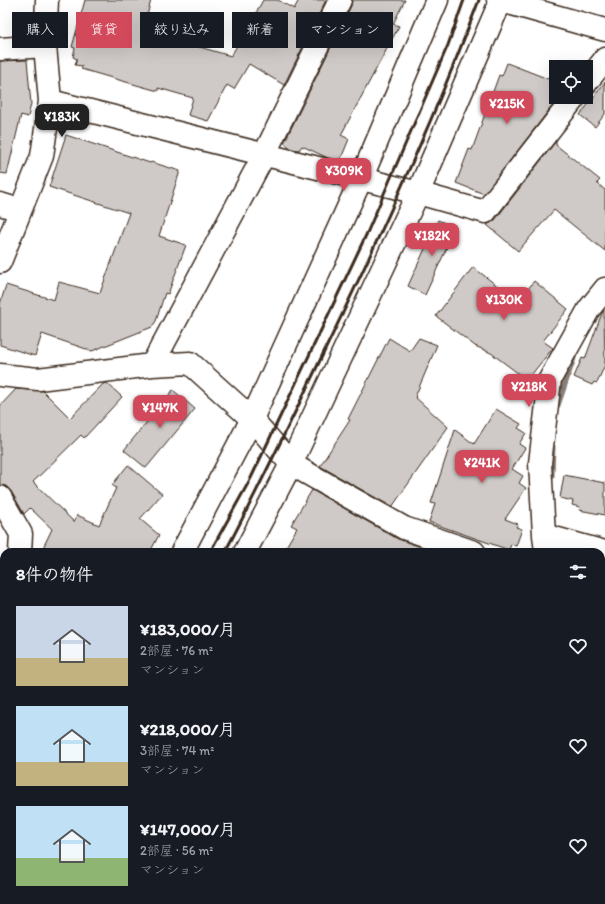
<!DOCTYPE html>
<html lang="ja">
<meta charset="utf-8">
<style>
:root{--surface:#171b24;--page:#242831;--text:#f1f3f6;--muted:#9ea1a6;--accent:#d1495b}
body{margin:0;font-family:Itim,"Klee One",sans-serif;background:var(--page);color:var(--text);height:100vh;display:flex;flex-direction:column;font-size:15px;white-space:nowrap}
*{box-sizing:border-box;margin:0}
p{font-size:13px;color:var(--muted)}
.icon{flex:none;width:22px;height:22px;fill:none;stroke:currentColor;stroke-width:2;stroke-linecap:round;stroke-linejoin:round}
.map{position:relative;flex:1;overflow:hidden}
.panel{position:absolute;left:0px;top:548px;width:605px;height:356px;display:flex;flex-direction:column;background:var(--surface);border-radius:12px 12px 0 0;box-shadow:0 4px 16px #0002}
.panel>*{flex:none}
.banner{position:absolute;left:12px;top:12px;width:400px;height:36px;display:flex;gap:8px}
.fabs{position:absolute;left:549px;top:60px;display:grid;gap:8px}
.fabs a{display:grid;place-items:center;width:44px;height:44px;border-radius:0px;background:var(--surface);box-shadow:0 4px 16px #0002;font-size:20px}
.price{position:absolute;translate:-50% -34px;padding:0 9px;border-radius:8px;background:var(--accent);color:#fff;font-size:13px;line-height:26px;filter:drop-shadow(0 1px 2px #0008)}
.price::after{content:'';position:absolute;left:50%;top:24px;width:12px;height:9px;margin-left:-6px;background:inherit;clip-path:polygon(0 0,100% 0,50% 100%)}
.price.selected{background:#222;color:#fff}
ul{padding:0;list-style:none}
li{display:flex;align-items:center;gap:12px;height:100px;padding:0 16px}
li span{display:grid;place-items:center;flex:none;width:112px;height:80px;border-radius:0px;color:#555}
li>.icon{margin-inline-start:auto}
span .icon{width:48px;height:48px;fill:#fffc;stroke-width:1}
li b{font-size:17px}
h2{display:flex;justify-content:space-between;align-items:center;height:48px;padding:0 16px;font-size:17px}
.pill{padding:0 14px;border-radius:0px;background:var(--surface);box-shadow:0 4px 16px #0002;font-size:14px;line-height:36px}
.pill.selected{background:var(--accent);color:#fff}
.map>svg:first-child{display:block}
</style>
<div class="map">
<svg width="605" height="904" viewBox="0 0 605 904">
<rect width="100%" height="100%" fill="#fff"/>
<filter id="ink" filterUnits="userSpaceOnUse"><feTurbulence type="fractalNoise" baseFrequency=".025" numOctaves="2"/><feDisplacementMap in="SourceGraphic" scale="8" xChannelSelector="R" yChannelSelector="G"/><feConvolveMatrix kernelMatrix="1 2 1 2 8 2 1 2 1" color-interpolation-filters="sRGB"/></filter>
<g filter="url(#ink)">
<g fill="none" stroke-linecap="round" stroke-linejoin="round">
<path stroke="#887e77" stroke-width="7" d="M 557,405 L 573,358
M 551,476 L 552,447"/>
</g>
<path fill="#cfcac7" stroke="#3b2a1e" d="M 85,0 L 151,0 L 143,31 L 231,56 L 241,39 L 242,39 L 263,0 L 278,0 L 294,9 L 299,0 L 326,0 L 284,85 L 249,64 L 234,89 L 227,85 L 208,121 L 188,115 L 193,98 L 158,88 L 158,91 L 133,84 L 81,69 L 82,66 L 75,65 L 77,59 L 73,57 L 75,48 L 72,47 Z
M 352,0 L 405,0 L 393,24 L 399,26 L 341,135 L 349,139 L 340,161 L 328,158 L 302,146 L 299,150 L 292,149 L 284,143 L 351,6 Z
M 27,60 L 31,104 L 28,117 L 21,115 L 7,174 L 0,173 L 0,61 Z
M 507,63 L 556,82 L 556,101 L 484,194 L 456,183 L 469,149 L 472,150 L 499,75 L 502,76 Z
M 605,82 L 605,114 L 595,127 L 580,115 Z
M 66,135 L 150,163 L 151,162 L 180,171 L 159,236 L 186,245 L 168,294 L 165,293 L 156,321 L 152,327 L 92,351 L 42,334 L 35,356 L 0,345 L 0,304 L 6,285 L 54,300 L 59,282 L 100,293 L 129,213 L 49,187 Z
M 556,141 L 556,145 L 600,180 L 597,183 L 605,190 L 605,251 L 554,210 L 518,251 L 487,225 L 495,220 Z
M 438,220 L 456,228 L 425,295 L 408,286 Z
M 473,267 L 518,302 L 534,281 L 568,309 L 543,341 L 553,348 L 527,380 L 491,353 L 475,346 L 436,316 Z
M 604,310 L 605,365 L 597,383 L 594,382 L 592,385 L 574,377 L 582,358 L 585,359 L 602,313 Z
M 389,338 L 410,351 L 419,338 L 437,345 L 415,397 L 448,427 L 392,507 L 320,466 L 350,420 L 348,419 Z
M 107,383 L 122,397 L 84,438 L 81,435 L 33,482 L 74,522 L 77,515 L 99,525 L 116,488 L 112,485 L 128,465 L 162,494 L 140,519 L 159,535 L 150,552 L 41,552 L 52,529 L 30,508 L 24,514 L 11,491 L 6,486 L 0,485 L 0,406 L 16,389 L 43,391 L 70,418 L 103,384 Z
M 173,390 L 195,409 L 146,468 L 124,450 Z
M 496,409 L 521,424 L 518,428 L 526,433 L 519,444 L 525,448 L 512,469 L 523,476 L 519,483 L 526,488 L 505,519 L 518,524 L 516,527 L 522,529 L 516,546 L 511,544 L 509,550 L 429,522 L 435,504 L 431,503 L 455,430 L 474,444 Z
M 564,475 L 605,483 L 605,515 L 579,510 L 580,507 L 572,505 L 573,501 L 560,498 Z
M 312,490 L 398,539 L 435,552 L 283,552 L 297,528 L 291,525 Z"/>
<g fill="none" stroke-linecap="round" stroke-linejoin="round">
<defs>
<path id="street" d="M 498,0 L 605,30
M 0,49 L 45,46
M 586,83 L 605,59
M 50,101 L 418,193 L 485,212 L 575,97
M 0,204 L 20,210
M 0,262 L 42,156 L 50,101 L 45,46 L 47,0
M 152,365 L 264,155 L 340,0
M 0,375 L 38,379 L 152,365 L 190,363 L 252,419 L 291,464 L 404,528 L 474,552
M 0,497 L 21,534 L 20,552
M 544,535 L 605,552
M 546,552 L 544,535 L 540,463 L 550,379 L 589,309 L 605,289
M 601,747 L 605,748
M 0,764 L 4,767
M 117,900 L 117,904
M 338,904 L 339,900
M 553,904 L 554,900"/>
<path id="secondary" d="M 182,552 L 252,419 L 361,179 L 437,0
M 245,552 L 291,464 L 418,193 L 501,0
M 0,874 L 4,868
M 49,904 L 51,900"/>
</defs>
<use href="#street" stroke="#3b2a1e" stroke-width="25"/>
<use href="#secondary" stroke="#3b2a1e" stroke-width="25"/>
<use href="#street" stroke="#fff" stroke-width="22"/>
<use href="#secondary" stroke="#fff" stroke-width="22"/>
<path stroke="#3b2a1e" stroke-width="3" d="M 210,552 L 251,478 L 367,233 L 448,45 L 464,0
M 225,552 C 260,486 292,419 324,352 C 380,237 434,120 479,0
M 10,904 L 12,900
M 28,904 L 30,900"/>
</g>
</g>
</svg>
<div class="fabs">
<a><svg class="icon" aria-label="locate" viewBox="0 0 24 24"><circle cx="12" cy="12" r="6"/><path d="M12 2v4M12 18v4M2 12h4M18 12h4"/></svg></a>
</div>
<b class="price" style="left:507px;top:125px">¥215K</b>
<b class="price selected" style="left:62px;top:138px">¥183K</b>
<b class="price" style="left:344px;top:192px">¥309K</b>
<b class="price" style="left:432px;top:257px">¥182K</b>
<b class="price" style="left:504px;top:321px">¥130K</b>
<b class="price" style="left:529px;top:408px">¥218K</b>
<b class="price" style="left:160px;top:429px">¥147K</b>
<b class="price" style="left:482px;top:484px">¥241K</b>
<div class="banner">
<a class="pill">購入</a>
<a class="pill selected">賃貸</a>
<a class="pill">絞り込み</a>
<a class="pill">新着</a>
<a class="pill">マンション</a>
</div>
<section class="panel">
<h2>8件の物件<svg class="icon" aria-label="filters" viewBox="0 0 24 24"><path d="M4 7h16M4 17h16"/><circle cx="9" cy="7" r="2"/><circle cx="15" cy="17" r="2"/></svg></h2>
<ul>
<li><span style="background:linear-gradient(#c9d6e8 65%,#c2b280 0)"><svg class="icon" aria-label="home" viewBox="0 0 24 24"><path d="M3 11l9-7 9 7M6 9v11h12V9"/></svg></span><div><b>¥183,000/月</b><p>2部屋 · 76 m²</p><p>マンション</p></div><svg class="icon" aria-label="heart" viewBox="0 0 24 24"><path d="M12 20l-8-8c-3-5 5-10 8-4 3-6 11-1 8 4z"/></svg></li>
<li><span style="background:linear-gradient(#bfe0f5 70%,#c2b280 0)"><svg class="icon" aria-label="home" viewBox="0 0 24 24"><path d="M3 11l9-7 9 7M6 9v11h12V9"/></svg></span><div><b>¥218,000/月</b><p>3部屋 · 74 m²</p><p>マンション</p></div><svg class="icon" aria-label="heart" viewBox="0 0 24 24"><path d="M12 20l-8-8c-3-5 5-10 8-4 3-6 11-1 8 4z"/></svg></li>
<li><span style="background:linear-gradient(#bfe0f5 65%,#8fb573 0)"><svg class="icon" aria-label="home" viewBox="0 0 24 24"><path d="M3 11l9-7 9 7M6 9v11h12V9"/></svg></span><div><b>¥147,000/月</b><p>2部屋 · 56 m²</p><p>マンション</p></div><svg class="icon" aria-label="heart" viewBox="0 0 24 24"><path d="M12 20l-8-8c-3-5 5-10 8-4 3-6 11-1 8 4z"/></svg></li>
</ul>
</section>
</div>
